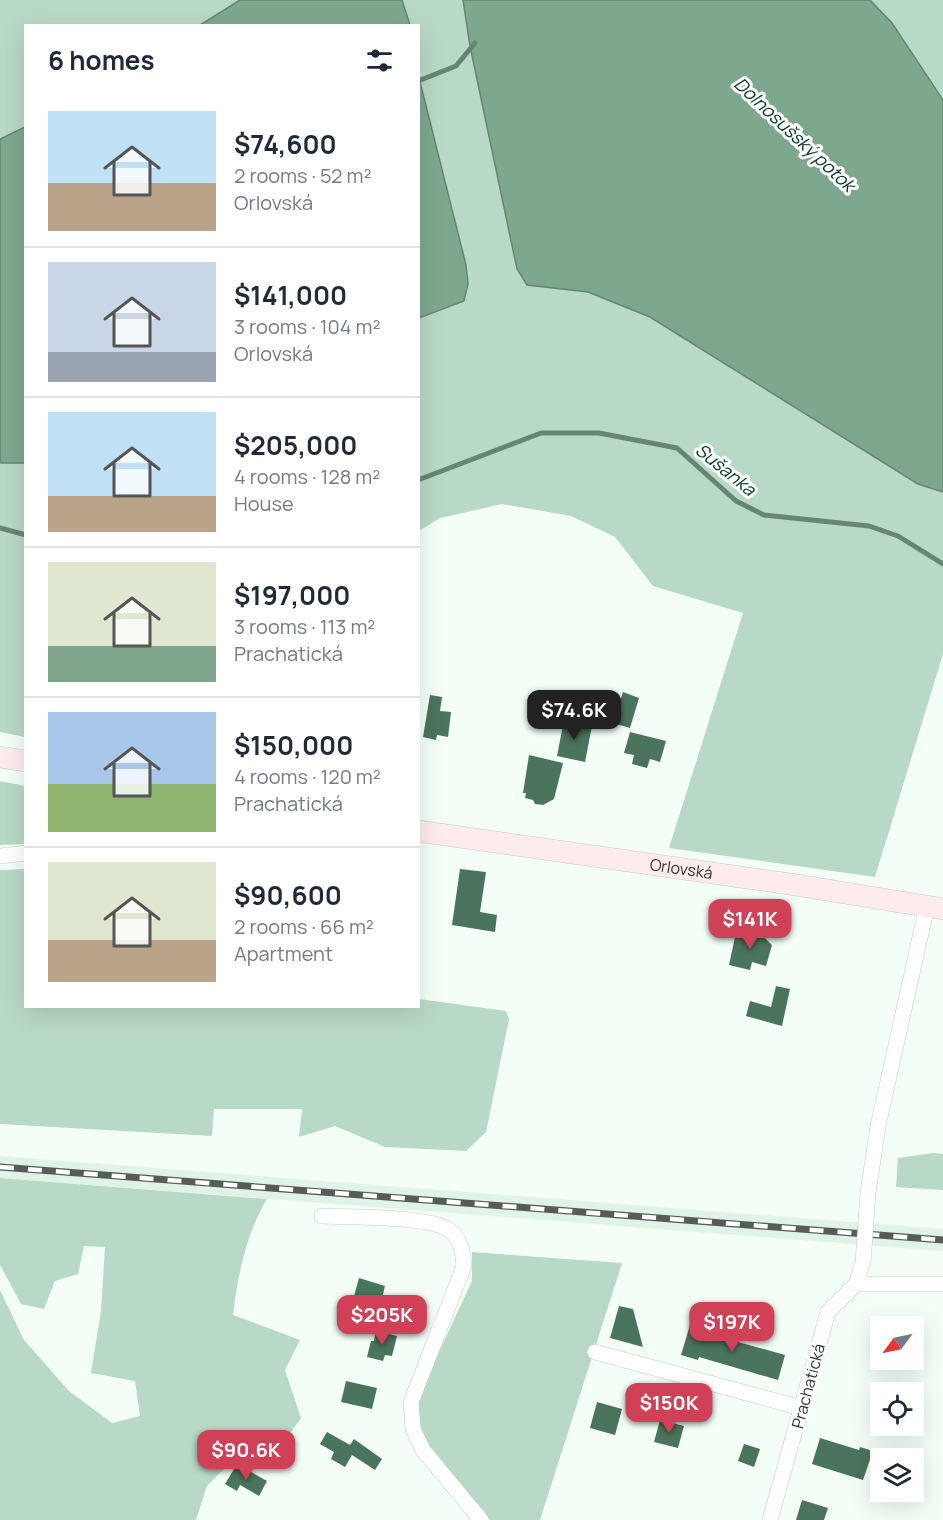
<!DOCTYPE html>
<meta charset="utf-8">
<style>
:root{--surface:#fff;--page:#f2f2f3;--text:#1f2937;--muted:#747a83;--line:#e0e1e3;--accent:#d04057}
body{margin:0;font-family:Manrope,sans-serif;background:var(--page);color:var(--text);height:100vh;display:flex;flex-direction:column;font-size:22px;white-space:nowrap}
*{box-sizing:border-box;margin:0}
p{font-size:20px;color:var(--muted)}
.icon{flex:none;width:33px;height:33px;fill:none;stroke:currentColor;stroke-width:2;stroke-linecap:round;stroke-linejoin:round}
.map{position:relative;flex:1;overflow:hidden}
.side{position:absolute;left:24px;top:24px;width:396px;height:984px;display:flex;flex-direction:column;background:var(--surface);border-radius:0px;box-shadow:0 6px 24px #0002}
.side>*{flex:none}
.needle{width:39px;rotate:237deg}
.tools{position:absolute;left:870px;top:1316px;display:grid;gap:12px}
.tools a{display:grid;place-items:center;width:54px;height:54px;border-radius:0px;background:var(--surface);box-shadow:0 6px 24px #0002;font-size:30px}
.price{position:absolute;translate:-50% -51px;padding:0 14px;border-radius:12px;background:var(--accent);color:#fff;font-size:20px;line-height:39px;filter:drop-shadow(0 2px 3px #0008)}
.price::after{content:'';position:absolute;left:50%;top:36px;width:18px;height:14px;margin-left:-9px;background:inherit;clip-path:polygon(0 0,100% 0,50% 100%)}
.price.active{background:#222;color:#fff}
ul{padding:0;list-style:none}
li{display:flex;align-items:center;gap:18px;height:150px;padding:0 24px}
li+li{border-top:2px solid var(--line)}
li span{display:grid;place-items:center;flex:none;width:168px;height:120px;border-radius:0px;color:#555}
li>.icon{margin-inline-start:auto}
span .icon{width:72px;height:72px;fill:#fffc;stroke-width:1}
li b{font-size:26px}
h2{display:flex;justify-content:space-between;align-items:center;height:72px;padding:0 24px;font-size:26px}
.map>svg:first-child{display:block}
</style>
<div class="map">
<svg width="943" height="1520" viewBox="0 0 943 1520">
<rect width="100%" height="100%" fill="#f2fef6"/>
<path fill="#e0f3e7" d="M 0,1156 L 943,1229 L 943,1251 L 0,1178 Z"/>
<path fill="#b8d9c5" d="M 0,0 L 240,0 L 200,25 L 26,26 L 25,127 L 0,139 Z
M 402,0 L 463,0 L 470,46 L 517,269 L 527,285 L 588,292 L 650,317 L 918,484 L 943,492 L 943,654 L 875,877 L 669,848 L 743,613 L 653,586 L 615,537 L 571,516 L 502,504 L 440,518 L 419,531 L 419,318 L 427,314 L 466,265 L 420,85 L 418,26 L 410,25 Z
M 870,0 L 943,0 L 943,100 L 892,23 Z
M 0,463 L 25,463 L 25,737 L 0,732 Z
M 0,781 L 25,786 L 25,844 L 0,845 Z
M 25,869 L 26,1006 L 418,1006 L 419,999 L 506,1011 L 509,1019 L 486,1132 L 466,1151 L 385,1147 L 335,1126 L 299,1137 L 302,1109 L 214,1109 L 212,1136 L 0,1124 L 0,870 Z
M 933,1153 L 943,1154 L 943,1190 L 896,1187 L 898,1158 Z
M 0,1178 L 267,1199 C 246,1234 238,1274 233,1315 L 300,1340 L 285,1370 L 301,1418 L 283,1443 L 238,1430 L 213,1437 L 226,1467 L 207,1486 L 196,1520 L 0,1520 L 0,1290 L 24,1340 L 69,1391 L 112,1423 L 140,1416 L 135,1381 L 91,1373 L 101,1311 L 105,1247 L 84,1246 L 78,1274 L 55,1281 L 44,1309 L 21,1304 L 0,1265 Z
M 472,1252 L 622,1263 L 540,1520 L 490,1520 L 426,1444 L 419,1423 L 418,1397 L 472,1281 Z"/>
<path fill="#7da88e" stroke="#668673" stroke-width="1.5" d="M 240,0 L 402,0 L 410,25 L 200,25 Z
M 463,0 L 870,0 L 892,23 L 943,100 L 943,492 L 918,484 L 650,317 L 588,292 L 527,285 L 517,269 L 470,46 Z
M 419,78 L 466,265 L 468,284 L 464,301 L 419,318 Z
M 25,127 L 26,463 L 0,463 L 0,139 Z"/>
<g fill="none" stroke-linecap="round" stroke-linejoin="round">
<path stroke="#668673" stroke-width="5" d="M 418,81 L 456,66 L 475,43
M 418,480 L 541,433 L 599,433 L 677,448 L 736,501 L 764,515 L 869,526 L 898,536 L 943,564
M 0,528 L 26,535"/>
</g>
<path fill="#4b745c" d="M 623,692 L 639,698 L 630,728 L 613,723 Z
M 430,695 L 442,697 L 440,711 L 451,712 L 448,737 L 437,735 L 436,740 L 423,737 Z
M 564,720 L 592,726 L 585,762 L 557,756 Z
M 630,732 L 666,741 L 660,762 L 650,759 L 647,768 L 632,764 L 634,755 L 624,753 Z
M 529,755 L 563,763 L 554,799 L 543,805 L 535,804 L 533,800 L 525,798 L 526,793 L 523,793 Z
M 460,869 L 486,872 L 480,912 L 497,915 L 495,932 L 452,925 Z
M 746,929 L 759,932 L 772,945 L 766,966 L 752,962 L 750,970 L 729,965 L 735,937 Z
M 776,986 L 790,989 L 782,1026 L 746,1016 L 750,1001 L 771,1007 Z
M 359,1278 L 385,1286 L 381,1303 L 354,1296 Z
M 619,1306 L 633,1309 L 643,1347 L 610,1338 Z
M 690,1325 L 707,1330 L 706,1333 L 785,1355 L 778,1380 L 699,1357 L 698,1360 L 681,1355 Z
M 376,1331 L 397,1336 L 392,1356 L 385,1355 L 383,1361 L 367,1357 L 371,1341 L 374,1341 Z
M 346,1381 L 377,1388 L 372,1409 L 341,1402 Z
M 597,1402 L 622,1409 L 615,1435 L 590,1428 Z
M 660,1420 L 684,1426 L 678,1448 L 654,1442 Z
M 327,1432 L 350,1445 L 354,1439 L 382,1459 L 375,1470 L 352,1455 L 345,1467 L 331,1459 L 334,1452 L 320,1444 Z
M 820,1438 L 859,1450 L 860,1447 L 873,1451 L 863,1480 L 812,1464 Z
M 744,1444 L 760,1449 L 754,1467 L 738,1461 Z
M 237,1464 L 267,1481 L 259,1496 L 240,1485 L 237,1491 L 225,1484 Z
M 802,1500 L 828,1508 L 824,1520 L 796,1520 Z"/>
<g fill="none" stroke-linecap="round" stroke-linejoin="round">
<defs>
<path id="minor" d="M 0,856 L 26,853
M 868,1193 L 878,1126 L 927,906
M 322,1216 C 350,1217 426,1216 448,1229 C 461,1238 463,1252 464,1266 L 411,1402 L 413,1429 L 423,1450 L 481,1520
M 856,1284 L 943,1284
M 595,1352 L 802,1408
M 770,1520 L 828,1312 L 856,1284 L 863,1262"/>
<g id="secondary">
<path d="M 0,757 L 26,761"/>
<path id="s1" d="M 418,831 L 790,884 L 943,909"/>
</g>
</defs>
<use href="#minor" stroke="#c1ccc5" stroke-width="16"/>
<use href="#secondary" stroke="#c1ccc5" stroke-width="22"/>
<use href="#minor" stroke="#fff" stroke-width="15"/>
<use href="#secondary" stroke="#feebec" stroke-width="21"/>
<defs>
<path id="rail" d="M 0,1167 L 943,1240"/>
</defs>
<use href="#rail" stroke="#575c58" stroke-width="7"/>
<use href="#rail" stroke="#fff" stroke-width="4.5" stroke-dasharray="14" stroke-linecap="butt"/>
<defs>
<path id="minor-bridge" d="M 863,1262 L 868,1193"/>
</defs>
<use href="#minor-bridge" stroke="#c1ccc5" stroke-width="16" stroke-linecap="butt"/>
<use href="#minor-bridge" stroke="#fff" stroke-width="15"/>
</g>
<g text-anchor="middle" dominant-baseline="central" stroke-width="6" stroke-linejoin="round" paint-order="stroke">
<g font-size="16" fill="#323633" stroke="#fff">
<text stroke="none"><textPath href="#s1" startOffset="266">Orlovská</textPath></text>
<text transform="translate(808 1386) rotate(-75)">Prachatická</text>
</g>
<g font-size="18" font-style="italic" fill="#013a21" stroke="#fff">
<text transform="translate(795 134) rotate(43)">Dolnosušský potok</text>
<text transform="translate(726 469) rotate(39)">Sušanka</text>
</g>
</g>
</svg>
<div class="tools">
<a><svg class="needle" viewBox="-14 -14 28 28"><path d="M0-13l5 13h-10z" fill="#e53935"/><path d="M0 13l5-13h-10z" fill="#747a83"/></svg></a>
<a><svg class="icon" aria-label="locate" viewBox="0 0 24 24"><circle cx="12" cy="12" r="6"/><path d="M12 2v4M12 18v4M2 12h4M18 12h4"/></svg></a>
<a><svg class="icon" aria-label="layers" viewBox="0 0 24 24"><path d="M12 4l9 5-9 5-9-5zM3 14l9 5 9-5"/></svg></a>
</div>
<b class="price active" style="left:574px;top:741px">$74.6K</b>
<b class="price" style="left:750px;top:950px">$141K</b>
<b class="price" style="left:382px;top:1346px">$205K</b>
<b class="price" style="left:732px;top:1353px">$197K</b>
<b class="price" style="left:669px;top:1434px">$150K</b>
<b class="price" style="left:246px;top:1481px">$90.6K</b>
<section class="side">
<h2>6 homes<svg class="icon" aria-label="filters" viewBox="0 0 24 24"><path d="M4 7h16M4 17h16"/><circle cx="9" cy="7" r="2"/><circle cx="15" cy="17" r="2"/></svg></h2>
<ul>
<li><span style="background:linear-gradient(#bfe0f5 60%,#b9a48a 0)"><svg class="icon" aria-label="home" viewBox="0 0 24 24"><path d="M3 11l9-7 9 7M6 9v11h12V9"/></svg></span><div><b>$74,600</b><p>2 rooms · 52 m²</p><p>Orlovská</p></div></li>
<li><span style="background:linear-gradient(#c9d6e8 75%,#9aa5b1 0)"><svg class="icon" aria-label="home" viewBox="0 0 24 24"><path d="M3 11l9-7 9 7M6 9v11h12V9"/></svg></span><div><b>$141,000</b><p>3 rooms · 104 m²</p><p>Orlovská</p></div></li>
<li><span style="background:linear-gradient(#bfe0f5 70%,#b9a48a 0)"><svg class="icon" aria-label="home" viewBox="0 0 24 24"><path d="M3 11l9-7 9 7M6 9v11h12V9"/></svg></span><div><b>$205,000</b><p>4 rooms · 128 m²</p><p>House</p></div></li>
<li><span style="background:linear-gradient(#dfe7d0 70%,#7fa58c 0)"><svg class="icon" aria-label="home" viewBox="0 0 24 24"><path d="M3 11l9-7 9 7M6 9v11h12V9"/></svg></span><div><b>$197,000</b><p>3 rooms · 113 m²</p><p>Prachatická</p></div></li>
<li><span style="background:linear-gradient(#a9c7e8 60%,#8fb573 0)"><svg class="icon" aria-label="home" viewBox="0 0 24 24"><path d="M3 11l9-7 9 7M6 9v11h12V9"/></svg></span><div><b>$150,000</b><p>4 rooms · 120 m²</p><p>Prachatická</p></div></li>
<li><span style="background:linear-gradient(#dfe7d0 65%,#b9a48a 0)"><svg class="icon" aria-label="home" viewBox="0 0 24 24"><path d="M3 11l9-7 9 7M6 9v11h12V9"/></svg></span><div><b>$90,600</b><p>2 rooms · 66 m²</p><p>Apartment</p></div></li>
</ul>
</section>
</div>
